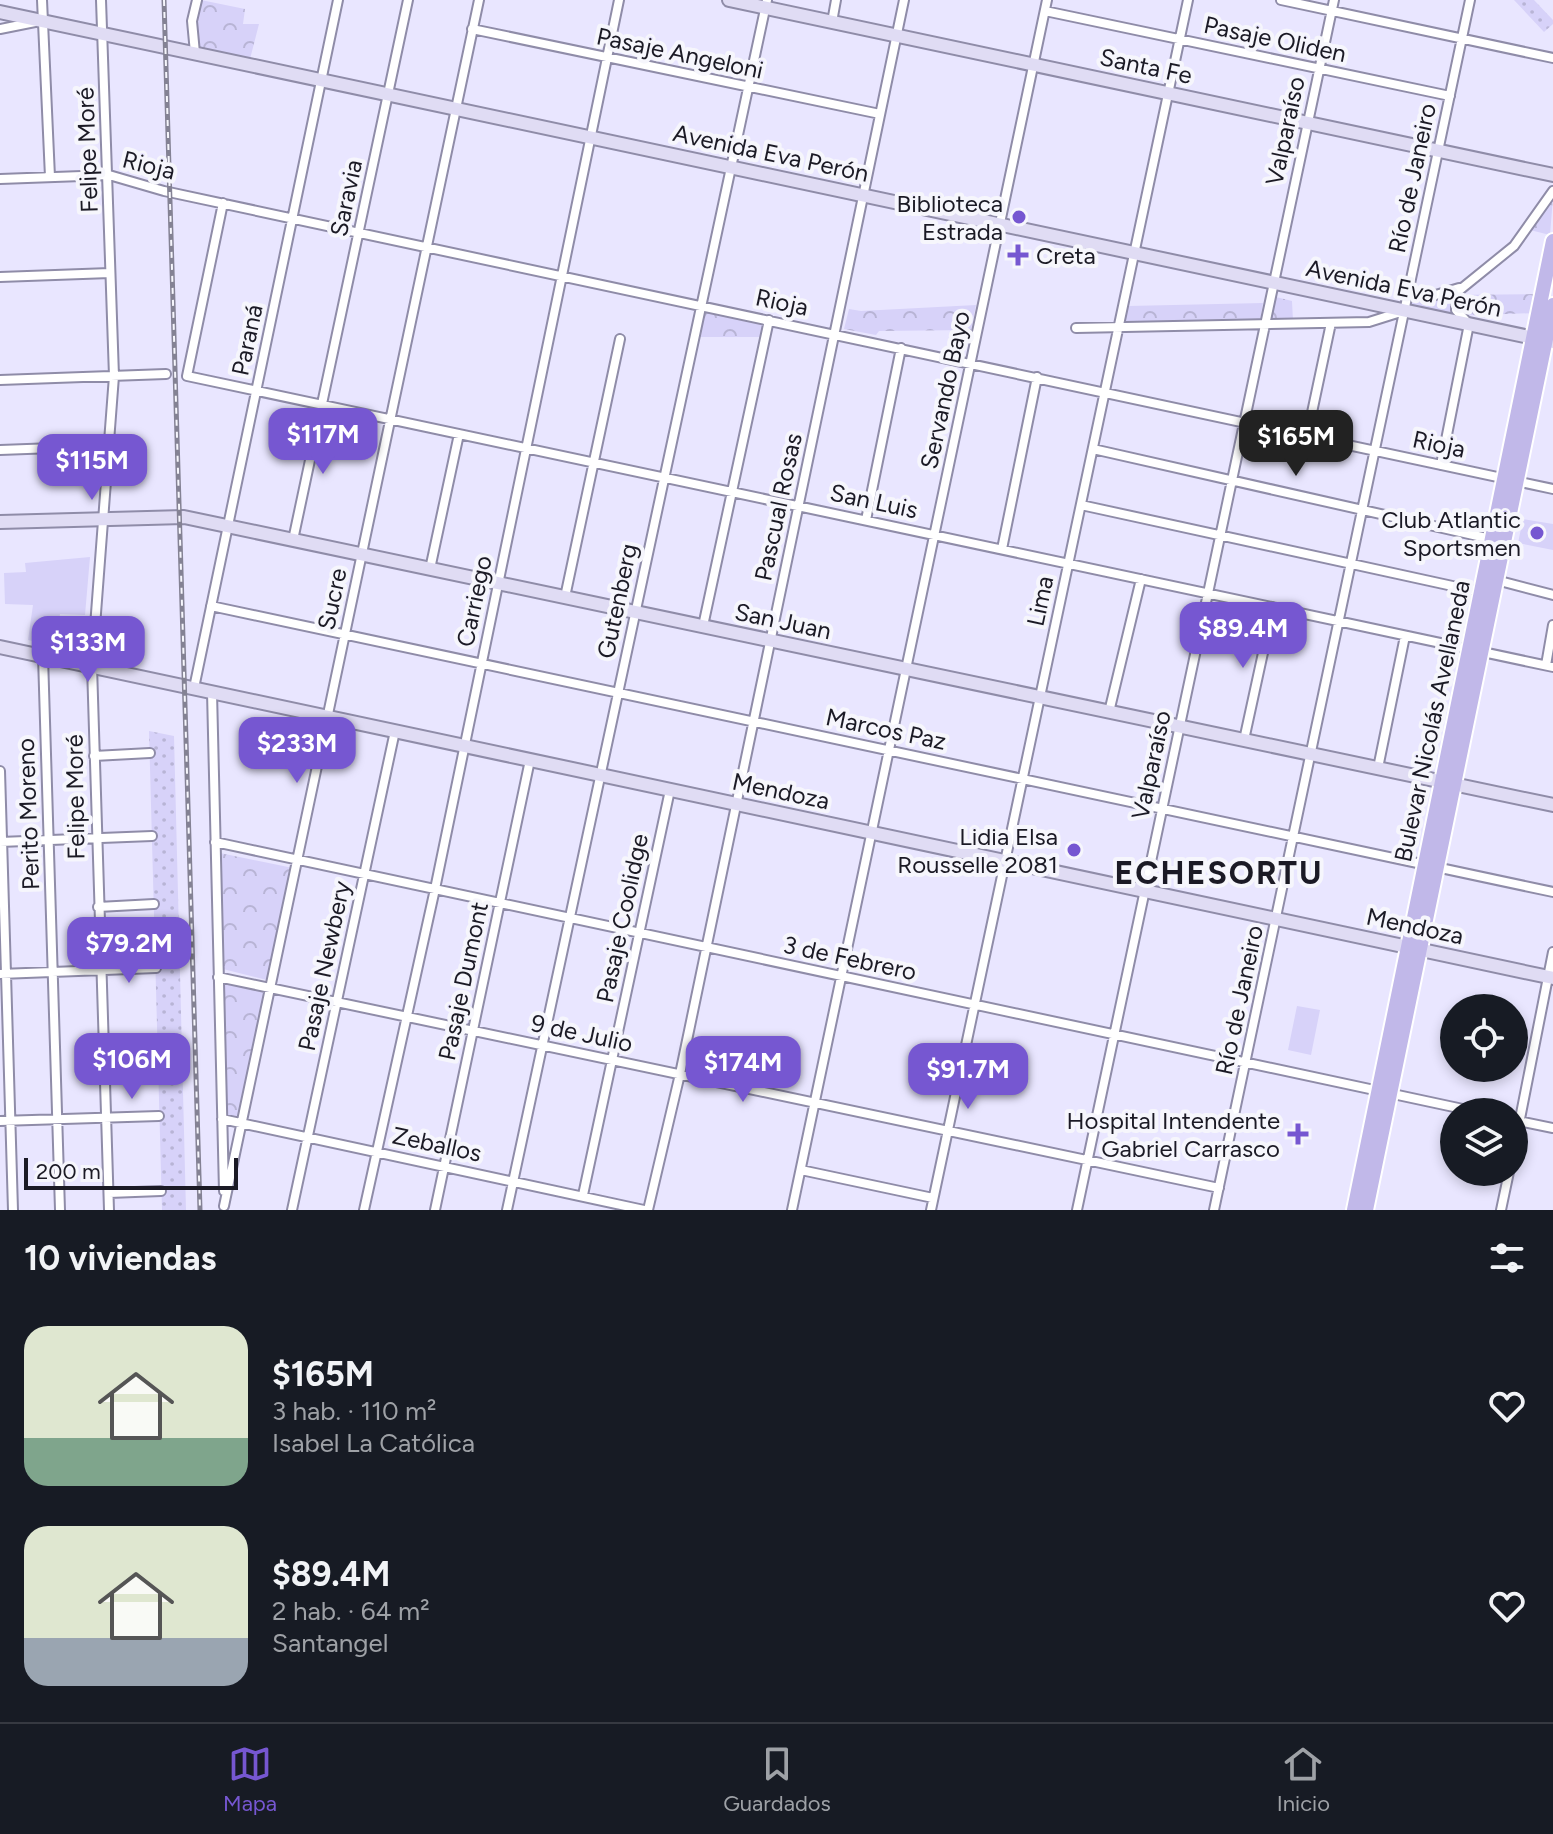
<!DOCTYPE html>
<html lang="es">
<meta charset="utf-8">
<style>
:root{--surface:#171b24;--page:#242831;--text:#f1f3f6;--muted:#9ea1a6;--line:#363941;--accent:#7657d1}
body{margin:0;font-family:Figtree,sans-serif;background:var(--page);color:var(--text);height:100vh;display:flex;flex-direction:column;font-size:30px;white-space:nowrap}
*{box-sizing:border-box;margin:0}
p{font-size:26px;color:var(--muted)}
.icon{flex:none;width:44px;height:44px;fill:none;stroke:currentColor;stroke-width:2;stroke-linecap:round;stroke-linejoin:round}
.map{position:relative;height:1210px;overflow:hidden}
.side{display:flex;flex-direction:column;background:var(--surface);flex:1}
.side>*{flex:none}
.tools{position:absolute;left:1440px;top:994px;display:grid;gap:16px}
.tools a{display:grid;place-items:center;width:88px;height:88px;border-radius:50%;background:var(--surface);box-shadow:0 4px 12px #0003;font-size:40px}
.scale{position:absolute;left:24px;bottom:20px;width:214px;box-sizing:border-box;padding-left:8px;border:4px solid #1b1a25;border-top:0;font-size:22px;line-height:28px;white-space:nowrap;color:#1b1a25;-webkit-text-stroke:6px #f6f6fc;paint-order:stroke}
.price{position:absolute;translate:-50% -68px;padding:0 18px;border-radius:16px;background:var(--accent);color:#fff;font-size:26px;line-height:52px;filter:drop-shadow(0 2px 4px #0008)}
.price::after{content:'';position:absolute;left:50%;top:48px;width:24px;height:18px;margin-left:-12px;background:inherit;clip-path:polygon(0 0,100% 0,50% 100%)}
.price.selected{background:#222;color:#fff}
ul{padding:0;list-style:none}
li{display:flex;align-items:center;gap:24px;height:200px;padding:0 24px}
li span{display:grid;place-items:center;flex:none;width:224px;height:160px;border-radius:24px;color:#555}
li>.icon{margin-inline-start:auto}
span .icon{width:96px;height:96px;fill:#fffc;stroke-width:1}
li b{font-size:34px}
h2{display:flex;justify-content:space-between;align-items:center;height:96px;padding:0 24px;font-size:34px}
.menu{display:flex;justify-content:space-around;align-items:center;height:112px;border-top:2px solid var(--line);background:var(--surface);font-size:22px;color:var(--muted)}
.menu a{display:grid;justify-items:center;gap:4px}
.menu .selected{color:var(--accent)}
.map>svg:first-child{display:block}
</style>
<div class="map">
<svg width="1553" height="1210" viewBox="0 0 1553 1210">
<defs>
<pattern id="grass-dots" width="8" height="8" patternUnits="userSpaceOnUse" patternTransform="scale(2)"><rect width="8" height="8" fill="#d7d2f9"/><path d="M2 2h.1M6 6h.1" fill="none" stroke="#b8b4d5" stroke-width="1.8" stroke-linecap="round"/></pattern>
<pattern id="park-crowns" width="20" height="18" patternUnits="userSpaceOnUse" patternTransform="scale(2)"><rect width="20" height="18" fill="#d7d2f9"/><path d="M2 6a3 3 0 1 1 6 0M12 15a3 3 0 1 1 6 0" fill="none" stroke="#b8b4d5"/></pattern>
</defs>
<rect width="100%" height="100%" fill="#e9e6ff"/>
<path fill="url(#grass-dots)" d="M 1514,0 L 1534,0 L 1553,20 L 1553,24 L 1544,32 Z
M 149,731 L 174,736 L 186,1210 L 162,1210 Z"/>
<path fill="url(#park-crowns)" d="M 201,0 L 245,9 L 243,24 L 259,24 L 250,59 L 200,48 L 196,26 Z
M 1553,197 L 1550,235 L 1530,230 Z
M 1540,294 L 1536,313 L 1452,316 L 1409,309 L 1411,296 L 1429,299 L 1451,295 Z
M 1276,297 L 1292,301 L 1293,321 L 1271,321 Z
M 1263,303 L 1260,321 L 1125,324 L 1128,306 Z
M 976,305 L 971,330 L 879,331 L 876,335 L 844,329 L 849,309 L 861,311 Z
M 703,310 L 766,323 L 763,337 L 697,337 Z
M 220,853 L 293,868 L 267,980 L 223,969 Z
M 221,982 L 266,991 L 241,1119 L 224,1116 Z"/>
<path fill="#d7d2f9" d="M 1523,519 L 1553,524 L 1553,550 L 1518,543 Z
M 90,557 L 85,615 L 60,614 L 55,646 L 28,640 L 33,605 L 5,604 L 4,573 L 26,572 L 25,563 Z
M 1297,1006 L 1320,1010 L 1311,1055 L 1288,1050 Z"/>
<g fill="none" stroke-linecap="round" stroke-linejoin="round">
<defs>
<path id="street" d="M 42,0 L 50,177
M 101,0 L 114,376 L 92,666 L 109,1210
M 1281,0 L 1553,58
M 1045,11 L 1450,96
M 832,22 L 836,0
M 0,29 L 35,22
M 472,29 L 880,114
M 195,53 L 192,21 L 197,0
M 0,179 L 109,175 L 164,191 L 1553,489
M 223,203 L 187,376 L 1553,667
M 0,277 L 110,273
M 1409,293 L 1429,297 L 1459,288
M 1076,328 L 1369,322 L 1404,311
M 0,380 L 166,374
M 1307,436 L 1331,323
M 1093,449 L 1491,539
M 0,450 L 108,446
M 1441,465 L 1469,324 L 1456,310 L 1456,293 L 1514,246 L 1553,191
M 1081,505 L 1480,592
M 866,520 L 901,348
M 293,540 L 408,0
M 1002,549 L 1037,377
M 430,569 L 459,434
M 1496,580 L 1553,595
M 565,597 L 620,339
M 211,606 L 1553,892
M 703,626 L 769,320
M 43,656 L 60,1210
M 1546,665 L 1553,625
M 194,688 L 338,0
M 212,692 L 224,1191
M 1109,712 L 1141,579
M 1244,740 L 1273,607
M 94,756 L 150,753
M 1378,768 L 1405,636
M 0,771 L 13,1210
M 0,842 L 152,836
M 215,842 L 1477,1112
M 98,907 L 154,904
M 0,974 L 156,968
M 218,977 L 1219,1188
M 103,1046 L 157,1044
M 222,1119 L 644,1210
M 1514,1120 L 1553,1128
M 0,1121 L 159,1116
M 1514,1149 L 1553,952
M 801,1170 L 933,1198
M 109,1193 L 161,1191
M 583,1195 L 670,790
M 224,1206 L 479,0
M 292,1210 L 395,731
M 364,1210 L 435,889 L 619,0
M 435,1210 L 530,760
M 507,1210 L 767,0
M 648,1210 L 680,1074 L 904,0
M 792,1210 L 1047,0
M 931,1210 L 1188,0
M 1077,1210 L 1334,0
M 1214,1210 L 1470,0
M 1501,1210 L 1509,1172"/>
<path id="secondary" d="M 729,0 L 1553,175
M 0,12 L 1553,342
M 0,522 L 184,517 L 1553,805
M 0,647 L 1553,978"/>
<path id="primary" d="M 1354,1210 L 1553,241
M 1366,1210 L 1553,305"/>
</defs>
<use href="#street" stroke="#8f8ca8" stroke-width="12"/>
<use href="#secondary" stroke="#8f8ca8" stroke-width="16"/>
<use href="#primary" stroke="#fff" stroke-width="18"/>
<use href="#street" stroke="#fff" stroke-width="8"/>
<use href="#secondary" stroke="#e0dcf4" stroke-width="12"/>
<use href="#primary" stroke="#c1b8e9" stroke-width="14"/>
<defs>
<path id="rail" d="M 164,0 L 200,1210"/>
</defs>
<use href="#rail" stroke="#848294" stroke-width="5"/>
<use href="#rail" stroke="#f6f6fc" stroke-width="2" stroke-dasharray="6" stroke-linecap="butt"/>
</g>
<g fill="#7657d1" stroke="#f6f6fc" stroke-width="3">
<circle cx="1019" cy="217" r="8"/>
<path d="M1014 243h8v8h8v8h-8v8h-8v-8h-8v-8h8z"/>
<circle cx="1537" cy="533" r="8"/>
<circle cx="1074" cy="850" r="8"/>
<path d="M1294 1122h8v8h8v8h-8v8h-8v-8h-8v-8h8z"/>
</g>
<g text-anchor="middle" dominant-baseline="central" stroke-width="8" stroke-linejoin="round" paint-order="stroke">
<g font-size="24" fill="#1b1a25" stroke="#f6f6fc">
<text transform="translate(1275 39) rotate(12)">Pasaje Oliden</text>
<text transform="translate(680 53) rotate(12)">Pasaje Angeloni</text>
<text transform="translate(1146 66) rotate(12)">Santa Fe</text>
<text transform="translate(1285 131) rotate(-78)">Valparaíso</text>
<text transform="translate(87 150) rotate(-92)">Felipe Moré</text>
<text transform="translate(771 153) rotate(12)">Avenida Eva Perón</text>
<text transform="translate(149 165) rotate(14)">Rioja</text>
<text transform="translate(1412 178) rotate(-78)">Río de Janeiro</text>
<text transform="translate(346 198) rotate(-78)">Saravia</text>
<text transform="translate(1404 288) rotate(12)">Avenida Eva Perón</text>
<text transform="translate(782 302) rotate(12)">Rioja</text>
<text transform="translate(247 340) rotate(-78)">Paraná</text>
<text transform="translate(945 390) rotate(-78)">Servando Bayo</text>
<text transform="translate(1439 444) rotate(12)">Rioja</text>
<text transform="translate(874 501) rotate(12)">San Luis</text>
<text transform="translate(778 507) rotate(-78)">Pascual Rosas</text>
<text transform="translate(332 599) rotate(-78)">Sucre</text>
<text transform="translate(474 601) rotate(-78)">Carriego</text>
<text transform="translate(617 601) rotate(-78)">Gutenberg</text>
<text transform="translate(1040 601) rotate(-78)">Lima</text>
<text transform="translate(783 621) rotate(12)">San Juan</text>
<text transform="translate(1432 721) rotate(-78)">Bulevar Nicolás Avellaneda</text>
<text transform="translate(886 729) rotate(12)">Marcos Paz</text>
<text transform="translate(1151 765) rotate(-78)">Valparaíso</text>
<text transform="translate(781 791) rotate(12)">Mendoza</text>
<text transform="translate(75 797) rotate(-91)">Felipe Moré</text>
<text transform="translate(28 814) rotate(-92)">Perito Moreno</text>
<text transform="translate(622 918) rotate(-78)">Pasaje Coolidge</text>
<text transform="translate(1415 926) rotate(12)">Mendoza</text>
<text transform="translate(850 958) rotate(12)">3 de Febrero</text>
<text transform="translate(324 966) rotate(-78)">Pasaje Newbery</text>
<text transform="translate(463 981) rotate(-78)">Pasaje Dumont</text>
<text transform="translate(1239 1000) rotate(-78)">Río de Janeiro</text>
<text transform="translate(582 1033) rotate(12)">9 de Julio</text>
<text transform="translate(437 1144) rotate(12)">Zeballos</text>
</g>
<g font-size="24" fill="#1b1a25" stroke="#f6f6fc" text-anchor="end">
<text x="1003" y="203">Biblioteca<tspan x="1003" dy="28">Estrada</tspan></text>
<text x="1036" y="255" text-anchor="start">Creta</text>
<text x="1521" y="519">Club Atlantic<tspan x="1521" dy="28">Sportsmen</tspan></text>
<text x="1058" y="836">Lidia Elsa<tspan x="1058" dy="28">Rousselle 2081</tspan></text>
<text x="1280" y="1120">Hospital Intendente<tspan x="1280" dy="28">Gabriel Carrasco</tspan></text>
</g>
<g font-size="32" font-weight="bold" letter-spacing="2" fill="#1b1a25" stroke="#f6f6fc">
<text x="1219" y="873">ECHESORTU</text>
</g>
</g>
</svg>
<div class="tools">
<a><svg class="icon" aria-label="locate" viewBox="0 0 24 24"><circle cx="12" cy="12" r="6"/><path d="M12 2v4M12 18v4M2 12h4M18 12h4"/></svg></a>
<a><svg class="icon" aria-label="layers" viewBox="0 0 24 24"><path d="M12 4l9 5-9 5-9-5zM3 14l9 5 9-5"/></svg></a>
</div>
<div class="scale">200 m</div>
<b class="price" style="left:323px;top:476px">$117M</b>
<b class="price selected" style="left:1296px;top:478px">$165M</b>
<b class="price" style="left:92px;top:502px">$115M</b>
<b class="price" style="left:1243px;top:670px">$89.4M</b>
<b class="price" style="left:88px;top:684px">$133M</b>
<b class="price" style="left:297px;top:785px">$233M</b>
<b class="price" style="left:129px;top:985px">$79.2M</b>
<b class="price" style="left:132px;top:1101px">$106M</b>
<b class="price" style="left:743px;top:1104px">$174M</b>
<b class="price" style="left:968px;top:1111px">$91.7M</b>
</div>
<section class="side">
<h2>10 viviendas<svg class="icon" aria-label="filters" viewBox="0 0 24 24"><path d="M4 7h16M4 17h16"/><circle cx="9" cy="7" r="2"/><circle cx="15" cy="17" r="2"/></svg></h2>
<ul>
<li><span style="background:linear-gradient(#dfe7d0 70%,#7fa58c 0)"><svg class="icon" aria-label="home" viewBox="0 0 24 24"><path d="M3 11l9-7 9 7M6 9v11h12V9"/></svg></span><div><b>$165M</b><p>3 hab. · 110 m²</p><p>Isabel La Católica</p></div><svg class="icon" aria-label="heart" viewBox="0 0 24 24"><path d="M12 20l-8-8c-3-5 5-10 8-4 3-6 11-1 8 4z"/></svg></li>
<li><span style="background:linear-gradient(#dfe7d0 70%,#9aa5b1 0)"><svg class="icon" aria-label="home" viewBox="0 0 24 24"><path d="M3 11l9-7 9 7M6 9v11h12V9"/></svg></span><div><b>$89.4M</b><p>2 hab. · 64 m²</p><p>Santangel</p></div><svg class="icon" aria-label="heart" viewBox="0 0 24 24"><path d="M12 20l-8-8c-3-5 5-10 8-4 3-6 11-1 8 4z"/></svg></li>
</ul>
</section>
<nav class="menu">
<a class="selected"><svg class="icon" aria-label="map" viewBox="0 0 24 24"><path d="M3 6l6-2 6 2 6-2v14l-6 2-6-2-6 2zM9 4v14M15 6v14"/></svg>Mapa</a>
<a><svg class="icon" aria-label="saved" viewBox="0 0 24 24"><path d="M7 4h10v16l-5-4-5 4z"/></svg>Guardados</a>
<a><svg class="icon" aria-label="home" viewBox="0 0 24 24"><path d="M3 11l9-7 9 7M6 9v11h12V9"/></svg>Inicio</a>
</nav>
